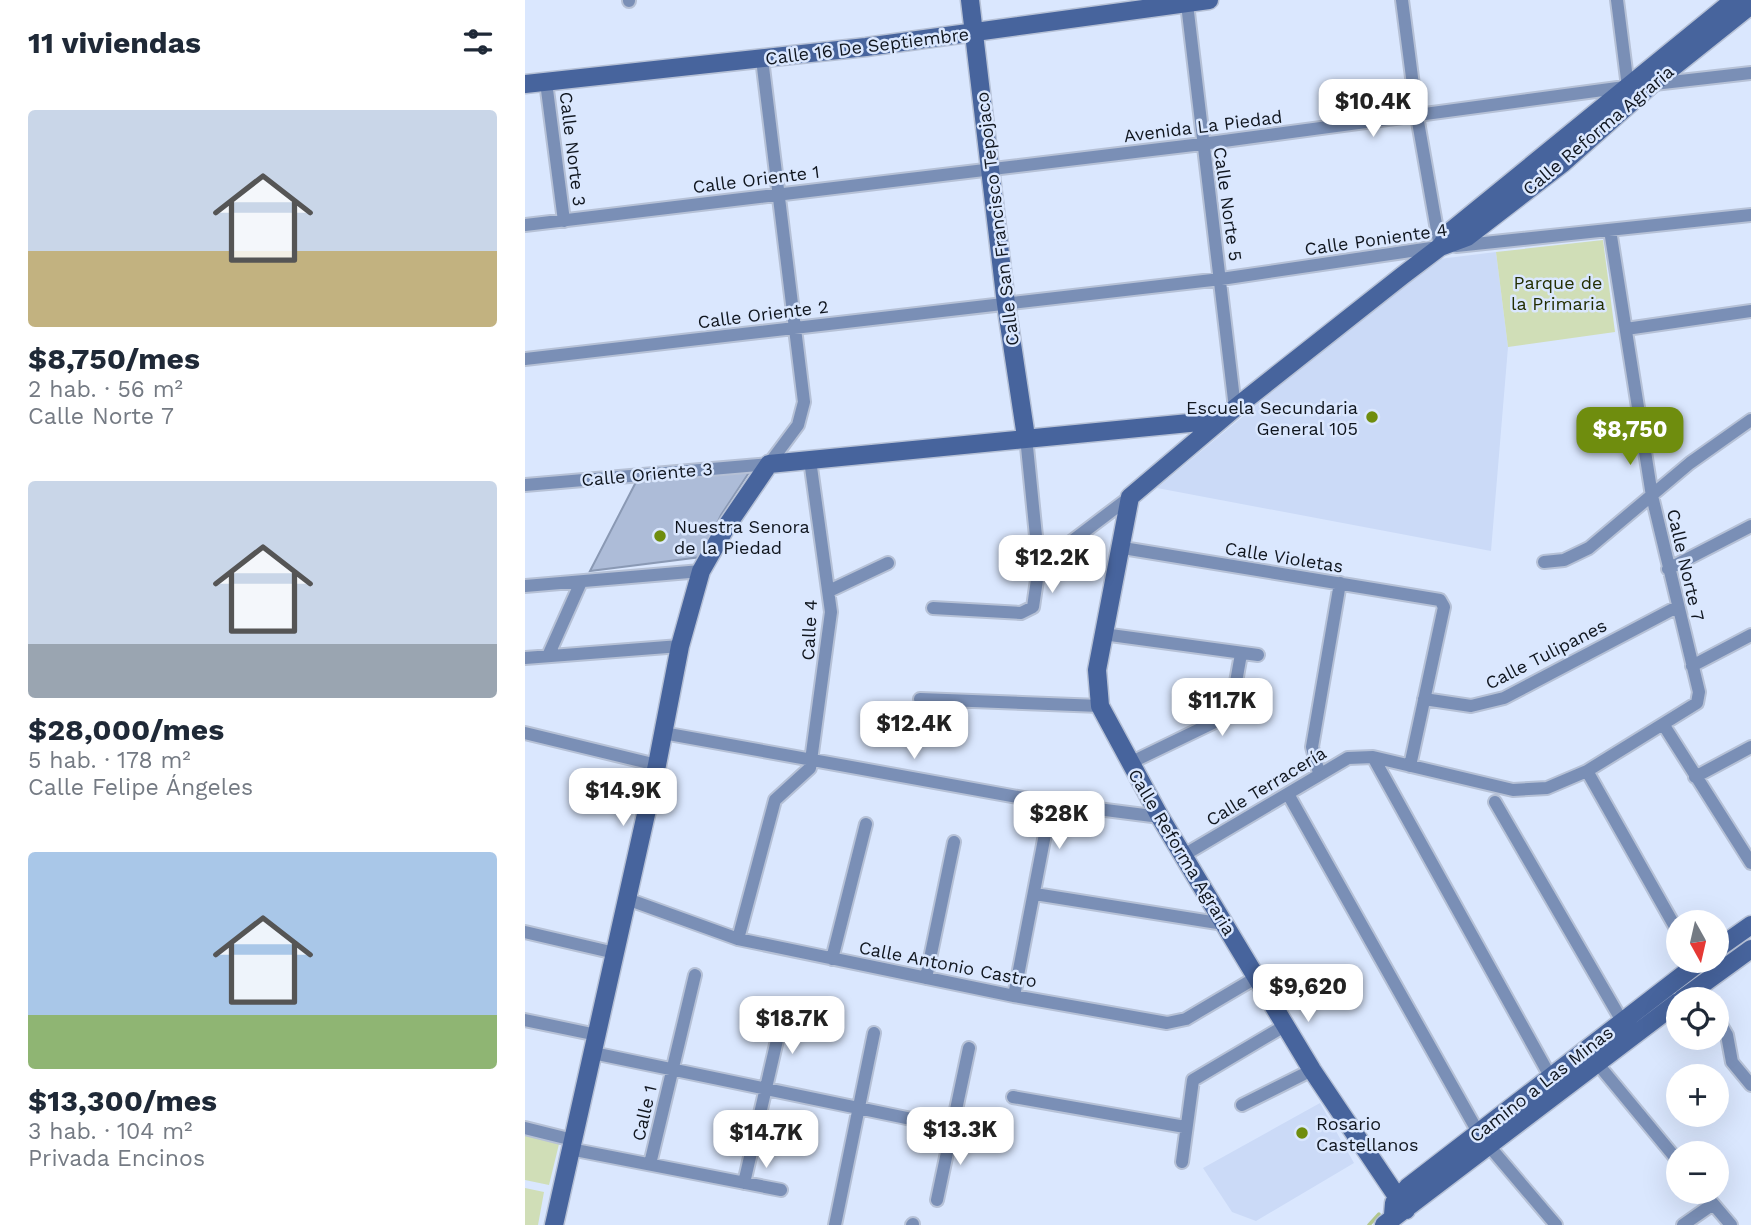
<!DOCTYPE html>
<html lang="es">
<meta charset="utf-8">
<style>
:root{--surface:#fff;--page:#f2f2f3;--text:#1f2937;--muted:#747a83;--accent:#6f8d0e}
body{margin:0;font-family:"Work Sans",sans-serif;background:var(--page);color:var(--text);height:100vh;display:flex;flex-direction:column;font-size:26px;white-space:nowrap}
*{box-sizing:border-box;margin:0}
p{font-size:23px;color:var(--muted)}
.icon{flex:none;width:38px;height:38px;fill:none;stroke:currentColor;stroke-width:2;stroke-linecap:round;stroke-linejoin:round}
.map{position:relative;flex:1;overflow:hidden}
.side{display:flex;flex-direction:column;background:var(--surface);width:525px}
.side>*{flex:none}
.needle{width:46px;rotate:172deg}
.fabs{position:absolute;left:1141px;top:910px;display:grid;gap:14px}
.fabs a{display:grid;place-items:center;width:63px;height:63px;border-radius:50%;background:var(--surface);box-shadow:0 7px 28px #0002;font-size:35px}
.price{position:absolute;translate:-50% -60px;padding:0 16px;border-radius:14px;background:#fff;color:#222;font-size:23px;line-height:46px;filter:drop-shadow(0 2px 4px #0008)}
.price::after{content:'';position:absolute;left:50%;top:42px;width:21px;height:16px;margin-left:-10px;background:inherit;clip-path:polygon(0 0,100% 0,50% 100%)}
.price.active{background:var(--accent);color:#fff}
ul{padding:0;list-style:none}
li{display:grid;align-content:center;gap:14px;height:371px;padding:0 28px}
li span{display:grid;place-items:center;height:217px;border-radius:7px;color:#555}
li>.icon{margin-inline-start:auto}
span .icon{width:126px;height:126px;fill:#fffc;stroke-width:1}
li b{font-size:30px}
h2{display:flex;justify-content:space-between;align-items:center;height:84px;padding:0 28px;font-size:30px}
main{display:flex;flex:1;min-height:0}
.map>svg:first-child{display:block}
</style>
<main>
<section class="side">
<h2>11 viviendas<svg class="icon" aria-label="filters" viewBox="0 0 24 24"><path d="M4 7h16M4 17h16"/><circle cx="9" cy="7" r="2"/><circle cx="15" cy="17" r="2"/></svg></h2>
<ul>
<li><span style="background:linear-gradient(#c9d6e8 65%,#c2b280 0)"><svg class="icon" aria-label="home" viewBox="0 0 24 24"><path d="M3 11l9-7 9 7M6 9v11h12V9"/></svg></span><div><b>$8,750/mes</b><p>2 hab. · 56 m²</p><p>Calle Norte 7</p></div></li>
<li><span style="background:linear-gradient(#c9d6e8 75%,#9aa5b1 0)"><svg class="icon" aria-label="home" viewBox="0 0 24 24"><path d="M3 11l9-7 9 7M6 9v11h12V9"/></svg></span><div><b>$28,000/mes</b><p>5 hab. · 178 m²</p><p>Calle Felipe Ángeles</p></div></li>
<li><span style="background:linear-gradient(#a9c7e8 75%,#8fb573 0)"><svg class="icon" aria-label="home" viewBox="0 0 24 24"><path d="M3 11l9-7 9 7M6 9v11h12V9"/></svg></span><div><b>$13,300/mes</b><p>3 hab. · 104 m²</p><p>Privada Encinos</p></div></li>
</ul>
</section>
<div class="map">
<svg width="1226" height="1225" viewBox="0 0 1226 1225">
<rect width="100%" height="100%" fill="#dae7fe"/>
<path fill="#cbdaf7" d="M 971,252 L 983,347 L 966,551 L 632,488 L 906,260 Z
M 795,1103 L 829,1163 L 731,1221 L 707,1212 L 678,1168 Z"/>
<path fill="#d0deb7" d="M 1078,240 L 1090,332 L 983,347 L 971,252 Z
M 0,1135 L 34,1144 L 24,1185 L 0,1180 Z
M 0,1188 L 19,1192 L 13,1225 L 0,1225 Z"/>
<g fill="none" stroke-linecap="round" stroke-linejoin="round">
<path stroke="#b2c68c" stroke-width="3.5" d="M 844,1225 L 854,1214"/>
</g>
<path fill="#adbcd8" stroke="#8a99b4" stroke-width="2" d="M 225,471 L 196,515 L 176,557 L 65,571 L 111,482 Z"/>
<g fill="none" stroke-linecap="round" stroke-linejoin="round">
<defs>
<path id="street" d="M 877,0 L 892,116 L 915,247
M 1092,0 L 1103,87
M 104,1 L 104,0
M 662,4 L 710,408
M 21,82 L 39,221
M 1129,84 L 1226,73
M 0,225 L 677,144 L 1100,87
M 931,246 L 1226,215
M 1101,329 L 1226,311
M 0,359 L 696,279 L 913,247
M 0,485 L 244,464 L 273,425 L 279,402 L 237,59
M 598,548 L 915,600 L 919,607 L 885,766
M 1019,562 L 1039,560 L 1064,548 L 1165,463 L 1226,420
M 514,566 L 605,497
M 1143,569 L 1226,526
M 0,586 L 176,571
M 304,591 L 363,563
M 408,608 L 496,613 L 508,607 L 514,566 L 501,437
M 578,634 L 733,655
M 23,656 L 56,582
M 0,658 L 155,646
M 1167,666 L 1226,635
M 395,699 L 575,706
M 899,699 L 946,706 L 979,698 L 1152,607
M 1138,724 L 1226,863
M 0,733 L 132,765
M 138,733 L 526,803 L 635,817
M 848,757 L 1025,1076
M 605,763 L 702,716 L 706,710 L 716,654
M 1062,771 L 1153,932
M 794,773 L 787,747 L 815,583
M 1170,777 L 1226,747
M 763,794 L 953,1132
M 970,802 L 1097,1021
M 659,855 L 823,758 L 848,757 L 988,790 L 1022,788 L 1062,771 L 1172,703 L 1174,692 L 1127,496 L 1085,230
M 510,894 L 699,924
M 102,899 L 213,939 L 489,996 L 642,1023 L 661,1019 L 732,977
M 0,932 L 90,953
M 213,939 L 250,800 L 285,768 L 306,612 L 285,460
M 307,959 L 341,824
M 401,978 L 429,842
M 489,996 L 526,803
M 1192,1018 L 1202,1035 L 1207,1062 L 1226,1085
M 0,1020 L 72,1035
M 68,1053 L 454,1133
M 1072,1063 L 1153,1161
M 488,1097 L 660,1127
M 717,1105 L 787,1070
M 0,1128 L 48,1140
M 964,1146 L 1031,1225
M 45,1149 L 256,1190
M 657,1162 L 668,1080 L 761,1025
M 125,1164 L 170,975
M 219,1183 L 258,1014
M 1178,1192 L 1206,1225
M 412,1200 L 444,1048
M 310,1225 L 349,1033
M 387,1225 L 388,1224
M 1158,1225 L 1188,1204"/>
<path id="secondary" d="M 445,0 L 481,304 L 501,437
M 0,84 L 341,47 L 684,0
M 915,247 L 926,231 L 1209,0
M 1192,949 L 1226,925
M 1157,999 L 1226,949
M 881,1210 L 787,1070 L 635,817 L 575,706 L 572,670 L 605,497 L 710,408 L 877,276 L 915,247 L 942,237 L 1038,163 L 1127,84 L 1226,5
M 868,1215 L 869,1203 L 883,1187 L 1176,961
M 29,1225 L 132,765 L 155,646 L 176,571 L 201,527 L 244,464 L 695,420
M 859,1225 L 1153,1002"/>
</defs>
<use href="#street" stroke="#b6c1d6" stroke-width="16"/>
<use href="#secondary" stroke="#b6c1d6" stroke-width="21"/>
<use href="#street" stroke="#7a8fb6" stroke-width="12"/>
<use href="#secondary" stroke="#47649d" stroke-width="18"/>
</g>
<g fill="#6f8d0e" stroke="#dae7fe" stroke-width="2.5">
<circle cx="847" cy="417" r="7"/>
<circle cx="135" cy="536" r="7"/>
<circle cx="777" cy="1133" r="7"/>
</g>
<g text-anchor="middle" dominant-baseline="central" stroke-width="5" stroke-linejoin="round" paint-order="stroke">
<g font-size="18" fill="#10161f" stroke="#dae7fe">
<text transform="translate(342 46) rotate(-7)">Calle 16 De Septiembre</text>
<text transform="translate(678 126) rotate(-7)">Avenida La Piedad</text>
<text transform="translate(1073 130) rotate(-40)">Calle Reforma Agraria</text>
<text transform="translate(48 149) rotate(83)">Calle Norte 3</text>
<text transform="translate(231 179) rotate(-7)">Calle Oriente 1</text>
<text transform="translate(703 204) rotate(82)">Calle Norte 5</text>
<text transform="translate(472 219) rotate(-97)">Calle San Francisco Tepojaco</text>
<text transform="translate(851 239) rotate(-8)">Calle Poniente 4</text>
<text transform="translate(238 314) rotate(-7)">Calle Oriente 2</text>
<text transform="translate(122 474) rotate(-5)">Calle Oriente 3</text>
<text transform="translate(759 557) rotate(9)">Calle Violetas</text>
<text transform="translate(1161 565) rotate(77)">Calle Norte 7</text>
<text transform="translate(284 630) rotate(-87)">Calle 4</text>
<text transform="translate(1021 654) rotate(-27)">Calle Tulipanes</text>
<text transform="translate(741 786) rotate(-31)">Calle Terracería</text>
<text transform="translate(657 852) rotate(59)">Calle Reforma Agraria</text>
<text transform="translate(423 964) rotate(11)">Calle Antonio Castro</text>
<text transform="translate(1016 1084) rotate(-38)">Camino a Las Minas</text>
<text transform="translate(119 1113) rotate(-77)">Calle 1</text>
</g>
<g font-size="18" fill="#232e02" stroke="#dae7fe">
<text x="1033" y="282">Parque de<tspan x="1033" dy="21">la Primaria</tspan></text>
</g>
<g font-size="18" fill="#10161f" stroke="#dae7fe" text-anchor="start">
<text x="833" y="407" text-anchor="end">Escuela Secundaria<tspan x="833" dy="21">General 105</tspan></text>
<text x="149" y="526">Nuestra Senora<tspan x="149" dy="21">de la Piedad</tspan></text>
<text x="791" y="1123">Rosario<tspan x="791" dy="21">Castellanos</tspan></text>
</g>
</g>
</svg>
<div class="fabs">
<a><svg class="needle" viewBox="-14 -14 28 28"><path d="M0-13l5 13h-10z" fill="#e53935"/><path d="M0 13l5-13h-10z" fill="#747a83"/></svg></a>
<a><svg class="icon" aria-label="locate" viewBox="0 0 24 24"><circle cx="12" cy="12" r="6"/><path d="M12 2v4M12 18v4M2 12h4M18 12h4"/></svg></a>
<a>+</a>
<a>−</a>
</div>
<b class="price" style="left:848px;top:139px">$10.4K</b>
<b class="price active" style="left:1105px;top:467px">$8,750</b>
<b class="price" style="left:527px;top:595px">$12.2K</b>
<b class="price" style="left:697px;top:738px">$11.7K</b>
<b class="price" style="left:389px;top:761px">$12.4K</b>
<b class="price" style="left:98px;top:828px">$14.9K</b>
<b class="price" style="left:534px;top:851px">$28K</b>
<b class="price" style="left:783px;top:1024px">$9,620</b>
<b class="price" style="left:267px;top:1056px">$18.7K</b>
<b class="price" style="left:435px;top:1167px">$13.3K</b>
<b class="price" style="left:241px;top:1170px">$14.7K</b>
</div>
</main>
